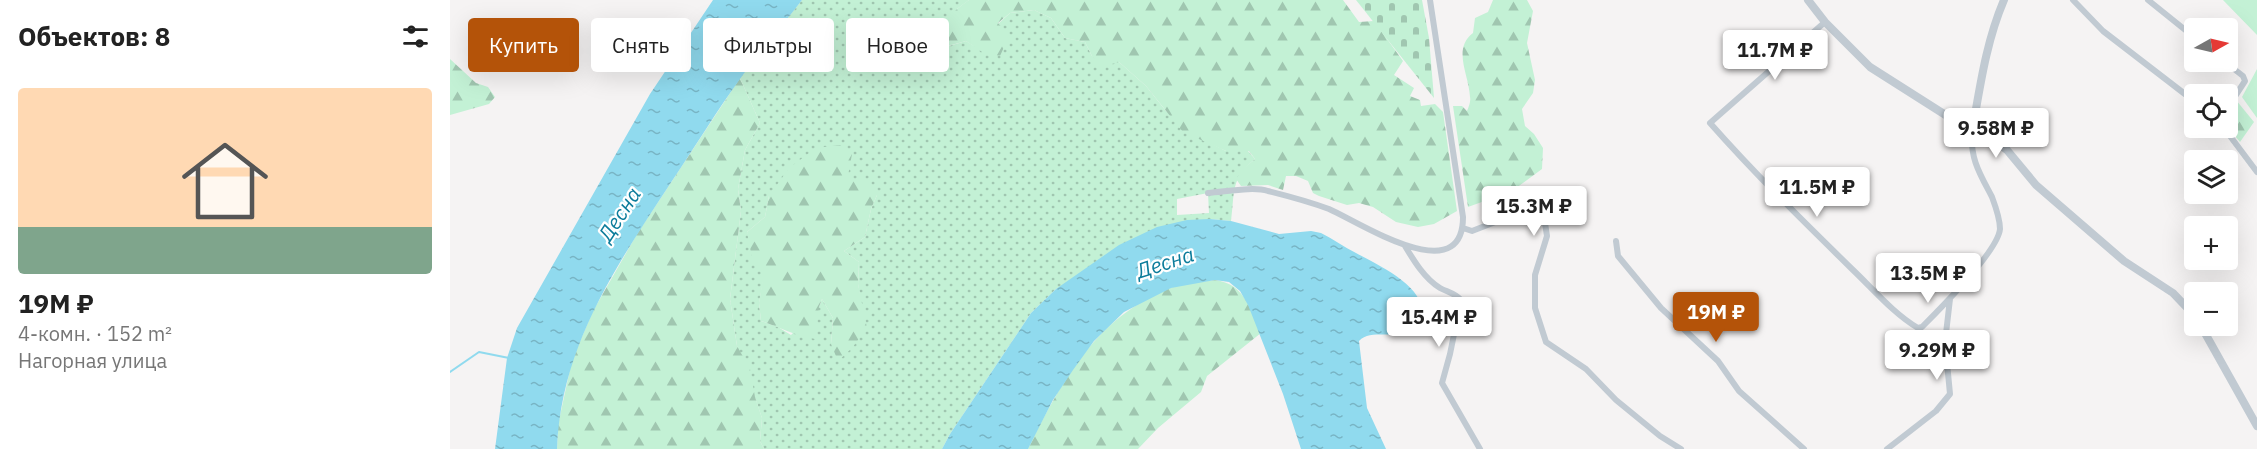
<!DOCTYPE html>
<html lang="ru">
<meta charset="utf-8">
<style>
:root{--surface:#fff;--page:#f2f2f2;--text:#222;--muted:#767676;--accent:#b45309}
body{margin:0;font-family:"IBM Plex Sans",sans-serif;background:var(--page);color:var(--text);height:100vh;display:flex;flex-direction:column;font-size:22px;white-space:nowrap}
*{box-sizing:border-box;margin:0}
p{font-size:20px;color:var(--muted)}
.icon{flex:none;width:33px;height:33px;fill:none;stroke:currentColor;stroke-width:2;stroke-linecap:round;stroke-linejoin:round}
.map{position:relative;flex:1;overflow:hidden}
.details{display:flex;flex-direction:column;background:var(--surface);width:450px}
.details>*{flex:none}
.guide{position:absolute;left:18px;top:18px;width:570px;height:54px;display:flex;gap:12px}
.needle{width:39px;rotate:82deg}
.fabs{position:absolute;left:1734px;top:18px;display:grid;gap:12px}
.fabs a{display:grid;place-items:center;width:54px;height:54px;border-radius:6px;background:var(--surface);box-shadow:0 6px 24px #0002;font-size:30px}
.price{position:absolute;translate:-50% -51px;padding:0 14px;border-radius:6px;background:#fff;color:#222;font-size:20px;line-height:39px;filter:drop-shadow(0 2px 3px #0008)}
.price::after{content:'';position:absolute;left:50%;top:36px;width:18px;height:14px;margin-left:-9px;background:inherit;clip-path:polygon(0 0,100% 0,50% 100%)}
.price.on{background:var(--accent);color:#fff}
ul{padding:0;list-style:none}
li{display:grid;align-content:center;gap:12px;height:318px;padding:0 18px}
li span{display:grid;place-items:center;height:186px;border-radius:6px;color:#555}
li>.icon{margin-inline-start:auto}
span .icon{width:108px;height:108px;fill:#fffc;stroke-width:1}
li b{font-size:26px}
h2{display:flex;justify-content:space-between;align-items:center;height:72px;padding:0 18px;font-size:26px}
.pill{padding:0 21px;border-radius:6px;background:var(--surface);box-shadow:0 6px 24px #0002;font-size:21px;line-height:54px}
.pill.on{background:var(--accent);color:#fff}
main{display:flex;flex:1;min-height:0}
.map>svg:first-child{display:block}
</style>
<main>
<section class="details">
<h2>Объектов: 8<svg class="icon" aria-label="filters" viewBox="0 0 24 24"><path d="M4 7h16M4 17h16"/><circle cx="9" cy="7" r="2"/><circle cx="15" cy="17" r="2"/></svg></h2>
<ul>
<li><span style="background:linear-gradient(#ffd9b3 75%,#7fa58c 0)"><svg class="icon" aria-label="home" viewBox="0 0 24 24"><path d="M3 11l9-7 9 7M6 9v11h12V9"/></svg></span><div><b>19M ₽</b><p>4-комн. · 152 m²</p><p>Нагорная улица</p></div></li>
</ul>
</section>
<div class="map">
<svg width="1807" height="449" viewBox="0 0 1807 449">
<defs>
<pattern id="grass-dots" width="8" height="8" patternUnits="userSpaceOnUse" patternTransform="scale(1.5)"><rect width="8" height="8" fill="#c3f1d5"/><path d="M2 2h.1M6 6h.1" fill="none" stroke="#a0c6b0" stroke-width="1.8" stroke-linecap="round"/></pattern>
<pattern id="forest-firs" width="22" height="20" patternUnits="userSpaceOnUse" patternTransform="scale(1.5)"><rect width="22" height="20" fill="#c3f1d5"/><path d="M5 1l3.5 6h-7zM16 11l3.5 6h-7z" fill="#a0c6b0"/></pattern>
<pattern id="cemetery-stones" width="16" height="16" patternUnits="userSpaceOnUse" patternTransform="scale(1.5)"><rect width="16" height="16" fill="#c3f1d5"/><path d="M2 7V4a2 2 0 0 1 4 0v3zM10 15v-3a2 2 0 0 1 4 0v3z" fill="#a0c6b0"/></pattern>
<pattern id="water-ripples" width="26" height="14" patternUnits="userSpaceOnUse" patternTransform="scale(1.5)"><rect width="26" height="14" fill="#90daee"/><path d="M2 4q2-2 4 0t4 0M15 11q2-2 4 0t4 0" fill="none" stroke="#78b4c4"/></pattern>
</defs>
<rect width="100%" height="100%" fill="#f5f3f3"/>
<path fill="url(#grass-dots)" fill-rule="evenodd" d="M 352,0 L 519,0 L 507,9 L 499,46 L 516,41 L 524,46 L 560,13 L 584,10 L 601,18 L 615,38 L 635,42 L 642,56 L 669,62 L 696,86 L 716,111 L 762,144 L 776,151 L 798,151 L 805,159 C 780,179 785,192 781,221 L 760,219 L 606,289 L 581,313 L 500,434 L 492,449 L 314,449 L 310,441 L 312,418 L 287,346 L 280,299 L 291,211 L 288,189 L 295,150 L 310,123 L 290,78 ZM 758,193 L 759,213 L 727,215 L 727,199 ZM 427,195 L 421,209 L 415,237 L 394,251 L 409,262 L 408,284 L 411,304 L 381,344 L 383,318 L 372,299 L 369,307 L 341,335 L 328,327 L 311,321 L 309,303 L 315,271 L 297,232 L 315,217 L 319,196 Z"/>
<path fill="url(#forest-firs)" d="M 519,0 L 893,0 L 909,22 L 924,21 L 953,61 L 944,75 L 964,88 L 960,96 L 970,100 L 971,106 L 985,104 L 993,112 L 1007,211 L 984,224 L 968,227 L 946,222 L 923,207 L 909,203 L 897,205 L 869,196 L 863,193 L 858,181 L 846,176 L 836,176 L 833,190 L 818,185 L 791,186 L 786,179 L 793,169 L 805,159 L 799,151 L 776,151 L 733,132 L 696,86 L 669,62 L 651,67 L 642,56 L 635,42 L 615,38 L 601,18 L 584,10 L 560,13 L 548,23 L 559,36 L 550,56 L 535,54 L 516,41 L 498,46 C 485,26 503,11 519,0 Z
M 1043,0 L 1077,0 L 1083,11 L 1077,43 L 1085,80 L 1083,93 L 1072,109 L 1075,126 L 1084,134 L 1093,148 L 1092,169 L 1062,191 L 1018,207 L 1003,106 L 1012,106 L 1017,111 C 1019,106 1021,101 1020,97 C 1019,74 1002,49 1023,33 L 1025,18 L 1038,12 Z
M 0,59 L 26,83 L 38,87 L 45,97 L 39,104 L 0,115 Z
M 290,78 L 310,123 L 295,150 L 288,189 L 291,211 L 280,299 L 287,346 L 300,369 L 305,397 L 312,418 L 310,441 L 314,449 L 107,449 L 108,425 L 122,360 L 143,311 L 187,234 Z
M 1786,100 L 1804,122 L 1790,142 C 1776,124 1772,119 1786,100 Z
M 390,145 L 402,154 L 397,181 L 416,181 L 427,195 L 421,209 L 415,237 L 394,251 L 409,262 L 408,284 L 417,328 L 402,348 L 388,361 L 381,344 L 383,318 L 372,299 L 369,307 L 365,339 C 344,335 330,328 311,321 L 309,303 L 314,271 L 302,258 L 297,232 L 315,217 L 319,196 L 339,168 L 366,148 Z
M 765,280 C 795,284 800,309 811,333 L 757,376 L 751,392 L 708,428 L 688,449 L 578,449 C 612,381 645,318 720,288 C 734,283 751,282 765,280 Z"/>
<path fill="url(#cemetery-stones)" d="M 906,0 L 972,0 L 979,38 L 984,98 Z"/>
<path fill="#c3f1d5" d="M 1773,0 L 1807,0 L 1807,35 Z
M 1807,69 L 1807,118 L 1792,97 Z"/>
<path fill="url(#water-ripples)" d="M 263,0 L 352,0 C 332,26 309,52 290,79 C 266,112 245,147 222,181 C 167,265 111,345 107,449 L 45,449 L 57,358 L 67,328 L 200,94 Z
M 760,219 L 781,221 L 829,234 L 861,231 L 871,233 C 883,239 894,247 906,253 C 928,265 997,296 961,328 C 945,341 921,328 909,341 L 917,408 L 936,449 L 851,449 L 833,394 L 798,305 L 790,291 L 779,282 L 765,280 L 721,288 L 674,312 L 644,341 L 623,370 L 603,400 L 578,449 L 492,449 L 500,434 L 581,313 L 606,289 L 669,245 L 707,227 L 737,220 Z"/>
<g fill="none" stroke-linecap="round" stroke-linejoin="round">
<path stroke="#90daee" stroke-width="2" d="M 0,372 L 29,352 L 59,358"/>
<path stroke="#c1cad2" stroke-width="6" d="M 1623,0 L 1653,31 L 1744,101
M 1698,0 L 1744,37
M 1375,22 L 1260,123 C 1305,174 1354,222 1403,270 C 1423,289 1444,314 1468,328 L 1472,327 C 1489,310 1548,251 1550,229 C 1550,220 1545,205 1542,197 C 1530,174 1520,159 1522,132
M 1775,62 L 1793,76 L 1795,81 L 1778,107
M 1774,128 L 1807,172
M 758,193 C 775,192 803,186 818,191 C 838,196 860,202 879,209 C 909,222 1013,291 1013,217 L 980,0
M 1013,228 L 1022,231 L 1071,212 L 1086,213 L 1095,223 L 1097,236 L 1085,275 L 1085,308 L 1096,342 L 1136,369 L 1166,400 L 1210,436 L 1231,449
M 1166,241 L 1168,256 L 1211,308 L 1268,361 L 1289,391 L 1354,449
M 955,246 C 964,261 975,279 990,288 C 997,292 1005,293 1011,300 L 1000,354 L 992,383 L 1030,449
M 1437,449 L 1486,411 L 1500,394 L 1495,342 L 1500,299"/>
<path stroke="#c1cad2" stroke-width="8" d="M 1358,0 L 1375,22 L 1420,67 L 1516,128 L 1541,138 L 1557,150 L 1586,185 L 1674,261 L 1723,293 L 1744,315
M 1522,132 C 1530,87 1536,42 1554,0
M 1751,326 L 1807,426"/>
</g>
<g text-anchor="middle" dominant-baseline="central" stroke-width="4.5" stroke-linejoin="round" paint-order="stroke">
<g font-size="21" font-style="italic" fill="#0c7c9b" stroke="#fff">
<text transform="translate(169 214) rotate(-57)">Десна</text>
<text transform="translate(715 262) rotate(-18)">Десна</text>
</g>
</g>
</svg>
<div class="fabs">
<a><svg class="needle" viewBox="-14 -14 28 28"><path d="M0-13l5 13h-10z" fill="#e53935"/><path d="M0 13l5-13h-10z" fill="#767676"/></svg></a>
<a><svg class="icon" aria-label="locate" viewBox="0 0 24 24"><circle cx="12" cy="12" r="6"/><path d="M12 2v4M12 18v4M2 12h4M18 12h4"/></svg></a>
<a><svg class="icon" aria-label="layers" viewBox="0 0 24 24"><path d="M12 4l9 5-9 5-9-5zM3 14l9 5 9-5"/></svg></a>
<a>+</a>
<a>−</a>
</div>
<b class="price" style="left:1325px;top:81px">11.7M ₽</b>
<b class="price" style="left:1546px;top:159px">9.58M ₽</b>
<b class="price" style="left:1367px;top:218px">11.5M ₽</b>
<b class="price" style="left:1084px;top:237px">15.3M ₽</b>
<b class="price" style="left:1478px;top:304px">13.5M ₽</b>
<b class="price on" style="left:1266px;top:343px">19M ₽</b>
<b class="price" style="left:989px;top:348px">15.4M ₽</b>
<b class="price" style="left:1487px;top:381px">9.29M ₽</b>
<div class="guide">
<a class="pill on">Купить</a>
<a class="pill">Снять</a>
<a class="pill">Фильтры</a>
<a class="pill">Новое</a>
</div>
</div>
</main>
